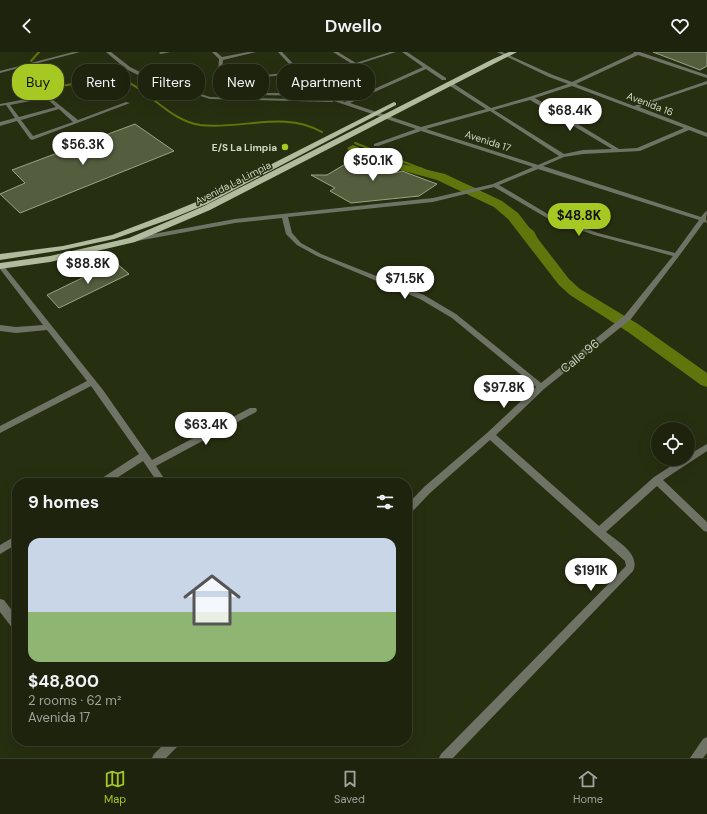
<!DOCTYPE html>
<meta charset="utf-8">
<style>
:root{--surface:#1d230d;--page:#252b16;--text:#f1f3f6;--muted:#a0a49d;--line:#3b402e;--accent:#a5c822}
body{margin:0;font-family:"DM Sans",sans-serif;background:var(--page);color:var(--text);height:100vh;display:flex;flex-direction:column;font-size:15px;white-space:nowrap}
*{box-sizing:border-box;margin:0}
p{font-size:13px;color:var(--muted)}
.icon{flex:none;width:22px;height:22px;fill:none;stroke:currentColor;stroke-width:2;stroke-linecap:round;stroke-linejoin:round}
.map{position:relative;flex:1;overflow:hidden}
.side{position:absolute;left:12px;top:426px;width:400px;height:268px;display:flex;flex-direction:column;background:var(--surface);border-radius:16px;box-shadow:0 4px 16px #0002,0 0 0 1px var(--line)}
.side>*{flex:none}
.guide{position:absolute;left:12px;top:12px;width:400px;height:36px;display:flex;gap:8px}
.tools{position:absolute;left:651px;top:370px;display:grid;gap:8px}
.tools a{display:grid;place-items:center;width:44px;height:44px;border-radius:50%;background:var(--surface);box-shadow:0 4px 16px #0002,0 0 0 1px var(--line);font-size:20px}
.price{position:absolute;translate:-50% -34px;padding:0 9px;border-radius:14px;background:#fff;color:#222;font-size:13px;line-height:26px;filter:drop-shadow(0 1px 2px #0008)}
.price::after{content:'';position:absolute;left:50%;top:24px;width:12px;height:9px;margin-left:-6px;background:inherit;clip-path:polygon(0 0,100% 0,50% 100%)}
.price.active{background:var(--accent);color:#111}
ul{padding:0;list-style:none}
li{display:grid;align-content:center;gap:8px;height:212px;padding:0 16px}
li span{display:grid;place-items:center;height:124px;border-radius:12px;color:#555}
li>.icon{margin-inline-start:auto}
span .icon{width:72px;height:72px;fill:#fffc;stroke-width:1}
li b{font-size:17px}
h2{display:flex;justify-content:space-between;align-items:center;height:48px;padding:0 16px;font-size:17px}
.tag{padding:0 14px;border-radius:16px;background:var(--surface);box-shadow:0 4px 16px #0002,0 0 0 1px var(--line);font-size:14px;line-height:36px}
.tag.active{background:var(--accent);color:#111}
header{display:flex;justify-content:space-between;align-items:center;height:52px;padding:0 16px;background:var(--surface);font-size:18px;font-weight:600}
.dock{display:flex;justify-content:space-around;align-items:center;height:56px;border-top:1px solid var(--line);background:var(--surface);font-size:11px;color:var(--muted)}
.dock a{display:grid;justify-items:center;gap:2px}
.dock .active{color:var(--accent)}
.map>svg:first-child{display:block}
</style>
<header><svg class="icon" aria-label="back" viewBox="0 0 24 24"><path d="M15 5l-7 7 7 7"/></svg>Dwello<svg class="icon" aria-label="heart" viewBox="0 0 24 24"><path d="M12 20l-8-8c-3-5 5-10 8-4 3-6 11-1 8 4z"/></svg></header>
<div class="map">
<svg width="707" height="706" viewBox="0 0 707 706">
<rect width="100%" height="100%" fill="#272f11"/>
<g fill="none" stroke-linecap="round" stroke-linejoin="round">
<path stroke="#60760c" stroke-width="2" d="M 31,9 L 39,0
M 33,13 C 73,56 73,16 112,24 C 146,32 166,68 200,73 C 241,78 284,58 322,80
M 355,91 L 422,117"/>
<path stroke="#60760c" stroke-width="2.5" d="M 419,116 L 477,138 L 533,180 L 555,226 L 618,266"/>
<path stroke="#60760c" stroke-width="3" d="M 617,265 L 707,323"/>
<path fill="#60760c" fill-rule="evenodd" d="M 353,93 L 398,111 L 445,122 L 502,149 L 518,161 L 569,227 L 580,237 L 638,272 L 707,321 L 707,335 L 701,333 L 628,280 L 570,243 L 559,233 L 508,167 L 494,155 L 437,128 L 390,115 L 349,98 L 347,96 Z"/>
</g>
<path fill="#545d3e" stroke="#9aa583" d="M 653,0 L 707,0 L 707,14 L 700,18 Z
M 135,72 L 174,99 L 20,161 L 0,142 L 25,131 L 12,118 Z
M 347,103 L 353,106 L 359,104 L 396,121 L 402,119 L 437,132 L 419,144 L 351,151 L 330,139 L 335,136 L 311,123 L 327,123 L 347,111 Z
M 115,210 L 129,222 L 59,256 L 47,243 Z"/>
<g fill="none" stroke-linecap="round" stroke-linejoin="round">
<path fill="#6e7365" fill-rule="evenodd" d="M 73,0 L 80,0 L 0,21 L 0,19 Z
M 106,0 L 111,0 L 130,15 L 146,23 L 178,13 L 178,15 L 150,25 L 210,45 L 330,48 L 321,44 L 256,43 L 256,42 L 258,41 L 301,41 L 283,23 L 236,28 L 234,27 L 236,26 L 284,21 L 306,41 L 317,42 L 305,29 L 303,29 L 303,27 L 278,0 L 282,0 L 307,26 L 352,12 L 333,0 L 338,0 L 356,11 L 390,0 L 396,0 L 309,28 L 323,42 L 345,50 L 423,15 L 402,0 L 407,0 L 446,26 L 446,28 L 442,28 L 426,17 L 350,51 L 421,75 L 486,57 L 447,32 L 447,30 L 451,30 L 491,56 L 529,45 L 568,32 L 549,25 L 497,0 L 502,0 L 553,23 L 572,30 L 634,1 L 633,0 L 640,0 L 707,23 L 707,26 L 638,3 L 576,32 L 634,54 L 707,29 L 707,32 L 639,55 L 707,81 L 707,85 L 689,78 L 640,99 L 583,102 L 564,105 L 543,114 L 701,165 L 705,160 L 707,159 L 706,167 L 707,171 L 704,170 L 679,204 L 631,267 L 544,337 L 496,383 L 599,474 L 654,425 L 682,407 L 688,407 L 688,403 L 707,392 L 707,399 L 663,428 L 707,470 L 707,480 L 704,479 L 657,434 L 606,480 C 617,489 641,502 633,519 L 453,706 L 439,706 L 441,702 L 626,514 L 625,509 L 490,388 L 430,441 L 410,462 L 407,463 L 407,453 L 424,435 L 487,381 L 536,335 L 452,266 L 420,247 L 317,204 L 297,193 L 286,182 L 282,166 L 235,171 L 137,189 L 134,187 L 137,185 L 235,167 L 433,146 L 493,132 L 533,115 L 421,79 L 378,94 L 374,94 L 374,92 L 416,77 L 334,49 L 332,50 L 210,47 L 144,26 L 126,17 ZM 572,34 L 684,76 L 637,96 L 619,97 L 535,46 ZM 530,48 L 612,97 L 583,98 L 564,102 L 494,58 ZM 490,59 L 559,104 L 538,113 L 426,77 ZM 538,117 L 699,168 L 675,201 L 598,181 L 551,164 L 499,133 ZM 494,135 L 547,166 L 594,183 L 673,204 L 625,263 L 541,331 L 456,262 L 424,243 L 321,202 L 301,191 L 292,181 L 288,165 L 433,150 Z
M 160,0 L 170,0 L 161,2 L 159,1 Z
M 212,0 L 216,0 L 222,5 L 248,0 L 256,0 L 223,8 L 222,20 L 220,21 L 218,20 L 219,7 Z
M 47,43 L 78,68 L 126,50 L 130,51 L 32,88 L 30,87 L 17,69 L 0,74 L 0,70 L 15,66 L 6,53 L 0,54 L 0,52 ZM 46,46 L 56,55 L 19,65 L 10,53 ZM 59,57 L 73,70 L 33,84 L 21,68 Z
M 0,212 L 3,213 L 103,338 L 152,408 L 250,356 L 256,356 L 257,358 L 256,360 L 156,414 L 167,431 L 158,431 L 143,409 L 109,431 L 98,431 L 99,428 L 139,402 L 91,334 L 0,381 L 0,374 L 87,329 L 47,278 L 16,281 L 0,279 L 0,273 L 16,275 L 43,273 L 0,217 Z
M 17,483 L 17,492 L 0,502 L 0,493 Z
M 0,547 L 4,548 L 17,565 L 17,578 L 13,577 L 0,560 Z
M 707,685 L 707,701 L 703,706 L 690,706 L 703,687 Z
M 167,689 L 181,689 L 179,693 L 166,706 L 152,706 L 154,702 Z"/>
<path fill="#b1bb9d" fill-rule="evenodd" d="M 509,0 L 517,0 L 210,158 L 135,190 L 50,210 L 0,217 L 0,211 L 50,204 L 129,186 L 204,154 L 493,7 Z
M 394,50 L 396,51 L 396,53 L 207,152 L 173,166 L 114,187 L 63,198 L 0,208 L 0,202 L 63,194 L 112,183 L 167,162 L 201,148 Z"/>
</g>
<circle fill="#a5c822" stroke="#272f11" stroke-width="1.5" cx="285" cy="95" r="4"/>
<g text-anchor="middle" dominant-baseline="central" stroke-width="3" stroke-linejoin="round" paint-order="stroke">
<g font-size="10" fill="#d2d8c6" stroke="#272f11">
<text transform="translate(650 52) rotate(21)">Avenida 16</text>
<text transform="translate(488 89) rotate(18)">Avenida 17</text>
<text transform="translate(233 131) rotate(-27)">Avenida La Limpia</text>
</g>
<g font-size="10" font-weight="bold" fill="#d2d8c6" stroke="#272f11" text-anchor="end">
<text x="277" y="95">E/S La Limpia</text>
</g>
<g font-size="12" fill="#d2d8c6" stroke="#272f11">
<text transform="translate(580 304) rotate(-39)">Calle 96</text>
</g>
</g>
</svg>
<div class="tools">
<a><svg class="icon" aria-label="locate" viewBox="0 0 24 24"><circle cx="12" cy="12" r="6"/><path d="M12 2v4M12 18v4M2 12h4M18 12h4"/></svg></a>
</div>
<b class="price" style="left:570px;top:80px">$68.4K</b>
<b class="price" style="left:83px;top:114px">$56.3K</b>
<b class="price" style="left:373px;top:130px">$50.1K</b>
<b class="price active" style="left:579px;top:185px">$48.8K</b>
<b class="price" style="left:88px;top:233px">$88.8K</b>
<b class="price" style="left:405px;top:248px">$71.5K</b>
<b class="price" style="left:504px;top:357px">$97.8K</b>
<b class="price" style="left:206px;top:394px">$63.4K</b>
<b class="price" style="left:591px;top:540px">$191K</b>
<div class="guide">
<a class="tag active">Buy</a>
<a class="tag">Rent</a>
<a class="tag">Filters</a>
<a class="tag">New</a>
<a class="tag">Apartment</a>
</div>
<section class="side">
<h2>9 homes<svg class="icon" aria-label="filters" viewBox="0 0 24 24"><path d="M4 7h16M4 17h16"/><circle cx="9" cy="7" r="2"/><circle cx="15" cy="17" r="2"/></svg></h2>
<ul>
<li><span style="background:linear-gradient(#c9d6e8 60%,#8fb573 0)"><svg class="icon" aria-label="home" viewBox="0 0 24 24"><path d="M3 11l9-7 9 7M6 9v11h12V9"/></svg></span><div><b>$48,800</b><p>2 rooms · 62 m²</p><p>Avenida 17</p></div></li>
</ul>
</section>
</div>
<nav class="dock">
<a class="active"><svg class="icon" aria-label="map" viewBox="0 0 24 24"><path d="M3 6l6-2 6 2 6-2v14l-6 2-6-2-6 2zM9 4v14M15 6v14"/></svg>Map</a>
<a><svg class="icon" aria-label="saved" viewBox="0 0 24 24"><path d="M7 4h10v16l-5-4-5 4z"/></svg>Saved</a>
<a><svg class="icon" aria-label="home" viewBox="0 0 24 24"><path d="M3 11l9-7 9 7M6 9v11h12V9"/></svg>Home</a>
</nav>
